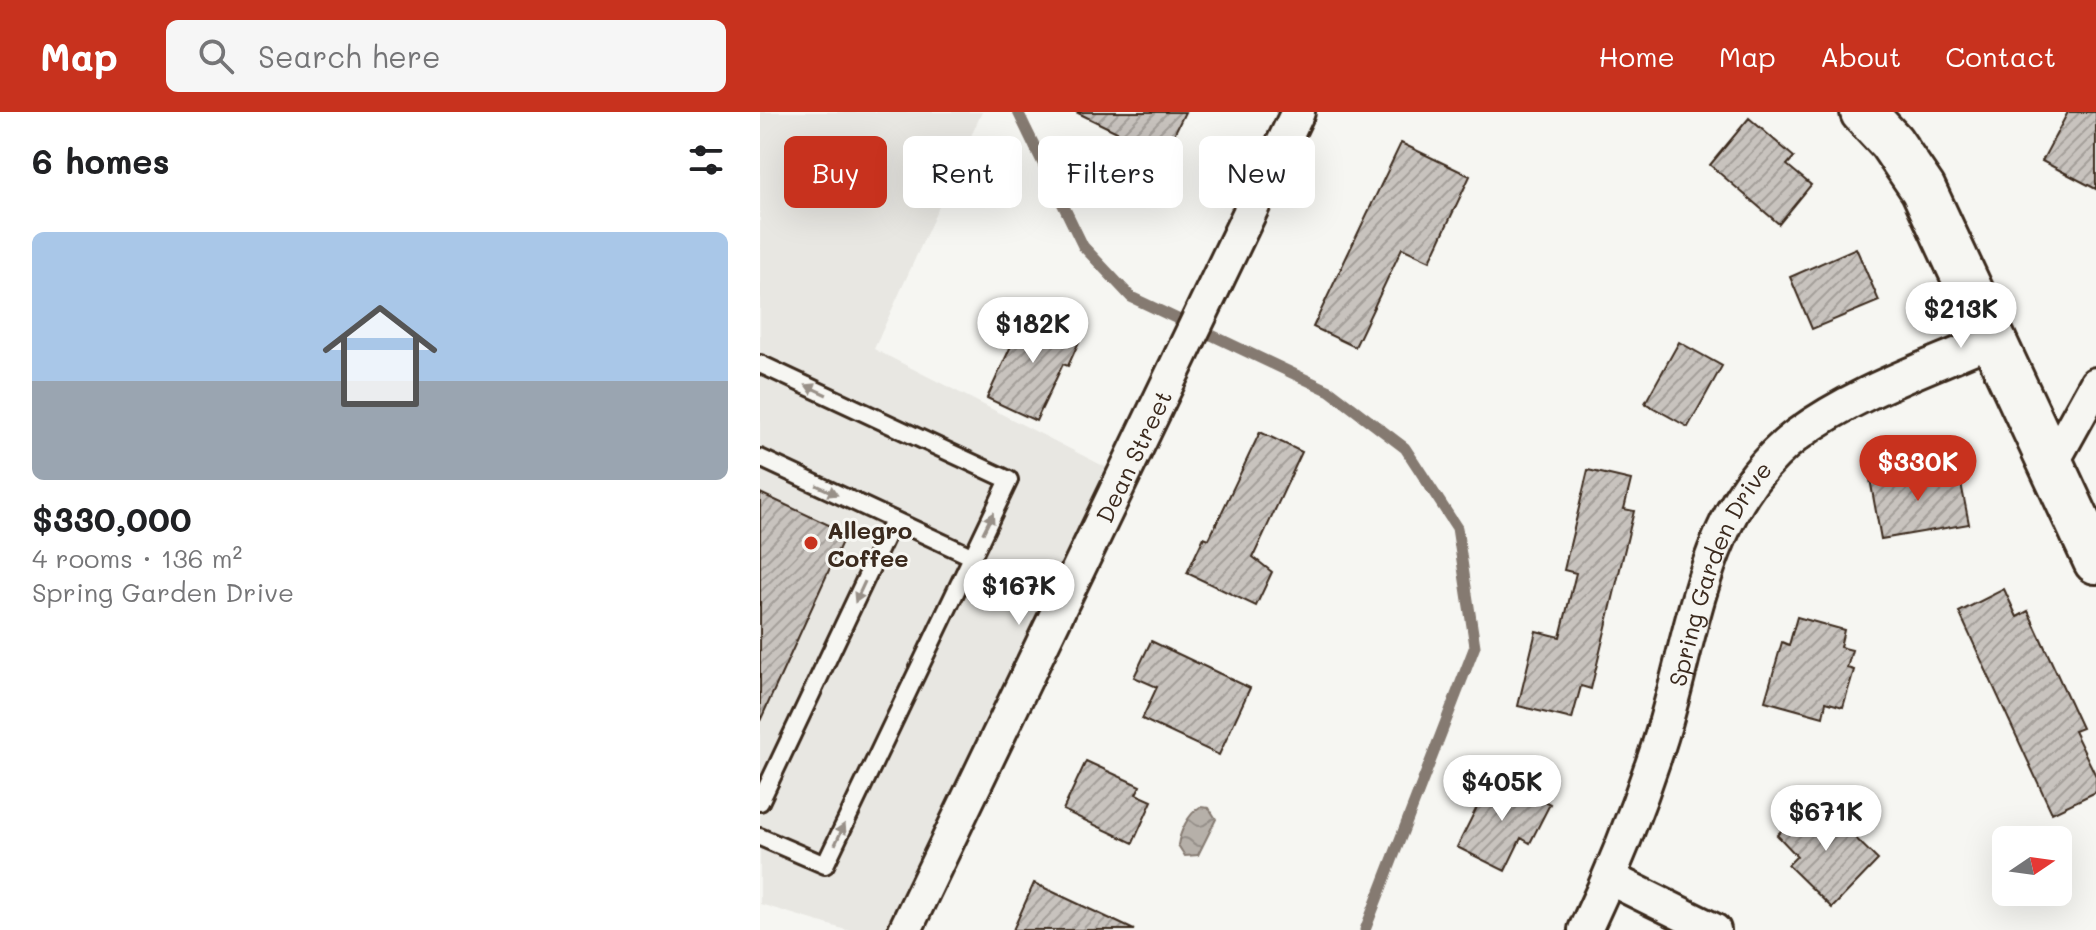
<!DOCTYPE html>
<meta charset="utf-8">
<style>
:root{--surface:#fff;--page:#f6f6f6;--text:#202124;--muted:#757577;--accent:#c8321e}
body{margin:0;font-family:Mali,sans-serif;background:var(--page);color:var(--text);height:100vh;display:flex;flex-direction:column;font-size:30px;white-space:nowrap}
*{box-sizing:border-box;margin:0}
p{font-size:26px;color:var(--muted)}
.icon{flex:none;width:44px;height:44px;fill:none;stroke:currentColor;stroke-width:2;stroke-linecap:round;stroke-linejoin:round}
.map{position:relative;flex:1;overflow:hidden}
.panel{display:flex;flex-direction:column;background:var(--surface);width:760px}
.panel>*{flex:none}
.top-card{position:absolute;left:24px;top:24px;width:760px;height:72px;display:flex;gap:16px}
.needle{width:52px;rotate:77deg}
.controls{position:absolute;left:1232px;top:714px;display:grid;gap:16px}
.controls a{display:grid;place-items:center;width:80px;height:80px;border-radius:12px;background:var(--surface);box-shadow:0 8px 32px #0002;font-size:40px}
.price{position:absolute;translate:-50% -68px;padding:0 18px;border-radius:28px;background:#fff;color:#222;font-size:26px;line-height:52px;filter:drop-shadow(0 2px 4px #0008)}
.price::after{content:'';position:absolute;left:50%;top:48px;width:24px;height:18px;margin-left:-12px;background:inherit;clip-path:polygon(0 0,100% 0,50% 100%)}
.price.on{background:var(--accent);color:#fff}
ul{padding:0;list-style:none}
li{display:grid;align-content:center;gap:16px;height:424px;padding:0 32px}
li span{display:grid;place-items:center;height:248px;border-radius:12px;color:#555}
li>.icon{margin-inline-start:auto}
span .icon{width:144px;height:144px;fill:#fffc;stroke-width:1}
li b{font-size:34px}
h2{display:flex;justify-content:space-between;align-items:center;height:96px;padding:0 32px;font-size:34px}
.chip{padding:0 28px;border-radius:12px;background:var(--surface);box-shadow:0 8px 32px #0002;font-size:28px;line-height:72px}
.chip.on{background:var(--accent);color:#fff}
header{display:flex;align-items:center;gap:48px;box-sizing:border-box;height:112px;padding:0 40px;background:var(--accent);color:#fff}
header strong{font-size:38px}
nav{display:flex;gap:44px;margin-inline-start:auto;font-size:28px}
.search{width:560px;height:72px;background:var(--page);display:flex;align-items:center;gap:20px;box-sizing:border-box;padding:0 28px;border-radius:12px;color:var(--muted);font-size:30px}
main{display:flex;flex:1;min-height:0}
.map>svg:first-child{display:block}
</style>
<header>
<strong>Map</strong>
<div class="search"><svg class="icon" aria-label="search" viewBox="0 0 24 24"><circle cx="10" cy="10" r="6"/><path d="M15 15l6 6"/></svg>Search here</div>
<nav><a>Home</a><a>Map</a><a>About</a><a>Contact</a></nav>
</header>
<main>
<section class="panel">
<h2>6 homes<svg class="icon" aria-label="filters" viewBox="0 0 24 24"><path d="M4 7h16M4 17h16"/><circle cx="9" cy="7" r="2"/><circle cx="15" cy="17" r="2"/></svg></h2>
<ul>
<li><span style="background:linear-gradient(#a9c7e8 60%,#9aa5b1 0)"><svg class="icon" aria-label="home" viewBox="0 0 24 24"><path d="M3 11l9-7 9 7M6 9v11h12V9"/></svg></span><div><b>$330,000</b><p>4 rooms · 136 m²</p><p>Spring Garden Drive</p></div></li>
</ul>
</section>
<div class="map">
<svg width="1336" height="818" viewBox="0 0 1336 818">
<defs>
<pattern id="water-waves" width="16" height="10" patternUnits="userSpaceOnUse" patternTransform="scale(2)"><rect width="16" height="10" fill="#b6b0a9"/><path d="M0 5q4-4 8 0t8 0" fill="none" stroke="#958f89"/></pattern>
<pattern id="building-hatch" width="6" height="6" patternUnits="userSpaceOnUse" patternTransform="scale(2)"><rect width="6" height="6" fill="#c8c3be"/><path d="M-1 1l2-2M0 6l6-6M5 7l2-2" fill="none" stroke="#a49f9a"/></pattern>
</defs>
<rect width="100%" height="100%" fill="#f6f6f2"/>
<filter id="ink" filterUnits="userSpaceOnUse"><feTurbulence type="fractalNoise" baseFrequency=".0125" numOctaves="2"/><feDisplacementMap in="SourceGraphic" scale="16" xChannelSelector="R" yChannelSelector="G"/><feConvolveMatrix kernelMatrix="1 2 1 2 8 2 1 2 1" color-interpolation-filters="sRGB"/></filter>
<g filter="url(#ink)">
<path fill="#e8e7e2" d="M 0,0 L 222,0 L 114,237 L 363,364 L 145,818 L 86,818 L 0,792 Z"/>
<path fill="url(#water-waves)" stroke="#857a71" stroke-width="2" d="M 440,695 L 449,696 L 456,707 L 438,743 L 425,744 L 418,733 C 420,720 428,702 440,695 Z"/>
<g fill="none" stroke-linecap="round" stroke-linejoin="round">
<path stroke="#857a71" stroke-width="11" d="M 258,0 L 323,134 L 371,185 L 570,279 L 645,336 L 697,416 L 715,534 L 605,818"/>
</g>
<path fill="url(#building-hatch)" stroke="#3b2a1e" stroke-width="2" d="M 316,0 L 425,0 L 404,43 Z
M 1308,0 L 1336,0 L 1336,77 L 1282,49 Z
M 989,6 L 1034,45 L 1027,53 L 1051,73 L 1019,112 L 950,53 Z
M 641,31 L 710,64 L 670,149 L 642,136 L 595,235 L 553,215 Z
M 1096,136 L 1119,189 L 1052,217 L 1030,165 Z
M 268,197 L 322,223 L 308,254 L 303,252 L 276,309 L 227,286 Z
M 919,230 L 962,254 L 928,315 L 885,291 Z
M 500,320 L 542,340 L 493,445 L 512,460 L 496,494 L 427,461 L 444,425 L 449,427 Z
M 1167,356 L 1169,367 L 1199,361 L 1209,412 L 1121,427 L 1110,367 Z
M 828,358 L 871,368 L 864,397 L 874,399 L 831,577 L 821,574 L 812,607 L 758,594 L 776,519 L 800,525 L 816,461 L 804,458 Z
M 0,381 L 86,421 L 0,609 Z
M 1244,477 L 1257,505 L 1268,499 L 1322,616 L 1314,619 L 1336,664 L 1336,680 L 1292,701 L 1199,500 Z
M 1037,505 L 1084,518 L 1080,535 L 1092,538 L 1087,556 L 1094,558 L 1083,595 L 1066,590 L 1063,605 L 1005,589 L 1022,530 L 1029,533 Z
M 391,529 L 490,576 L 459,643 L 382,607 L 397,575 L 374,565 Z
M 326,649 L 380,674 L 376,682 L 392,689 L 373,731 L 303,698 Z
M 733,663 L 790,692 L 770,731 L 761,726 L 745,759 L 697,735 Z
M 1050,689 L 1062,700 L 1065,696 L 1118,748 L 1072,796 L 1028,753 L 1037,744 L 1017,723 Z
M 274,771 L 374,818 L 253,818 Z"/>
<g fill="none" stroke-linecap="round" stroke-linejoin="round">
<defs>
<path id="lane" d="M 0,252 L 249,368 L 65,753 L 0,725
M 0,346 L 211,444
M 0,690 L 133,409"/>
<g id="street">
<path d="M 1291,353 L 1336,272"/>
<path d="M 849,766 L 954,818"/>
<path id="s1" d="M 145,818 L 538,0"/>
<path id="s2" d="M 825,818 C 854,757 878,696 899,632 C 934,525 940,397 1037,323 C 1095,280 1168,256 1233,227"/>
</g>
<path id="secondary" d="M 1103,0 L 1131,30 L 1163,77 L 1336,449"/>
</defs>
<use href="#lane" stroke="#3b2a1e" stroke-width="22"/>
<use href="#street" stroke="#3b2a1e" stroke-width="38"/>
<use href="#secondary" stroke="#3b2a1e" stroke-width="50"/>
<use href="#lane" stroke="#f6f6f2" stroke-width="16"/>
<use href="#street" stroke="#f6f6f2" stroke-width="32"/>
<use href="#secondary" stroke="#f6f6f2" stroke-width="44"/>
</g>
<defs><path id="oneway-solid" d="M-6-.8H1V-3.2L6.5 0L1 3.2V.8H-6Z" transform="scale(2)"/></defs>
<g fill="#989088">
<use href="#oneway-solid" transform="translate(56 278) rotate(-155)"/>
<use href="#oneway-solid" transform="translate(67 378) rotate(25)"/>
<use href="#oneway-solid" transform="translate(228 411) rotate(-64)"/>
<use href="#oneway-solid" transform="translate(100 480) rotate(115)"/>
<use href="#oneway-solid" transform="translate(80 722) rotate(-65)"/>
</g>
</g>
<circle fill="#c8321e" stroke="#f6f6f2" stroke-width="3" cx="51" cy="431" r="8"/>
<g text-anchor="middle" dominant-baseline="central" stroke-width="6" stroke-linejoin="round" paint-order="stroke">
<g font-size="24" fill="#3b2a1e" stroke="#f6f6f2">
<text stroke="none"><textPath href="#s1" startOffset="526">Dean Street</textPath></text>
<text stroke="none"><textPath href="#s2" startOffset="382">Spring Garden Drive</textPath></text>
</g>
<g font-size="24" font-weight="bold" fill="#3b2a1e" stroke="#f6f6f2" text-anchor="start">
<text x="67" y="417">Allegro<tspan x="67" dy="28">Coffee</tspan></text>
</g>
</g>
</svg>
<div class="controls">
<a><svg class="needle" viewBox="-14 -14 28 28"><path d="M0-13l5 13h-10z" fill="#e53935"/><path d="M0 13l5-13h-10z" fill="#757577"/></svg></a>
</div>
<b class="price" style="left:1201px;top:238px">$213K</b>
<b class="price" style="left:273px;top:253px">$182K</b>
<b class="price on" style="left:1158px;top:391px">$330K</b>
<b class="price" style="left:259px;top:515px">$167K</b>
<b class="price" style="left:742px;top:711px">$405K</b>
<b class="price" style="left:1066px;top:741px">$671K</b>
<div class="top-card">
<a class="chip on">Buy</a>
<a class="chip">Rent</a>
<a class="chip">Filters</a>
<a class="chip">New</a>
</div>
</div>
</main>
